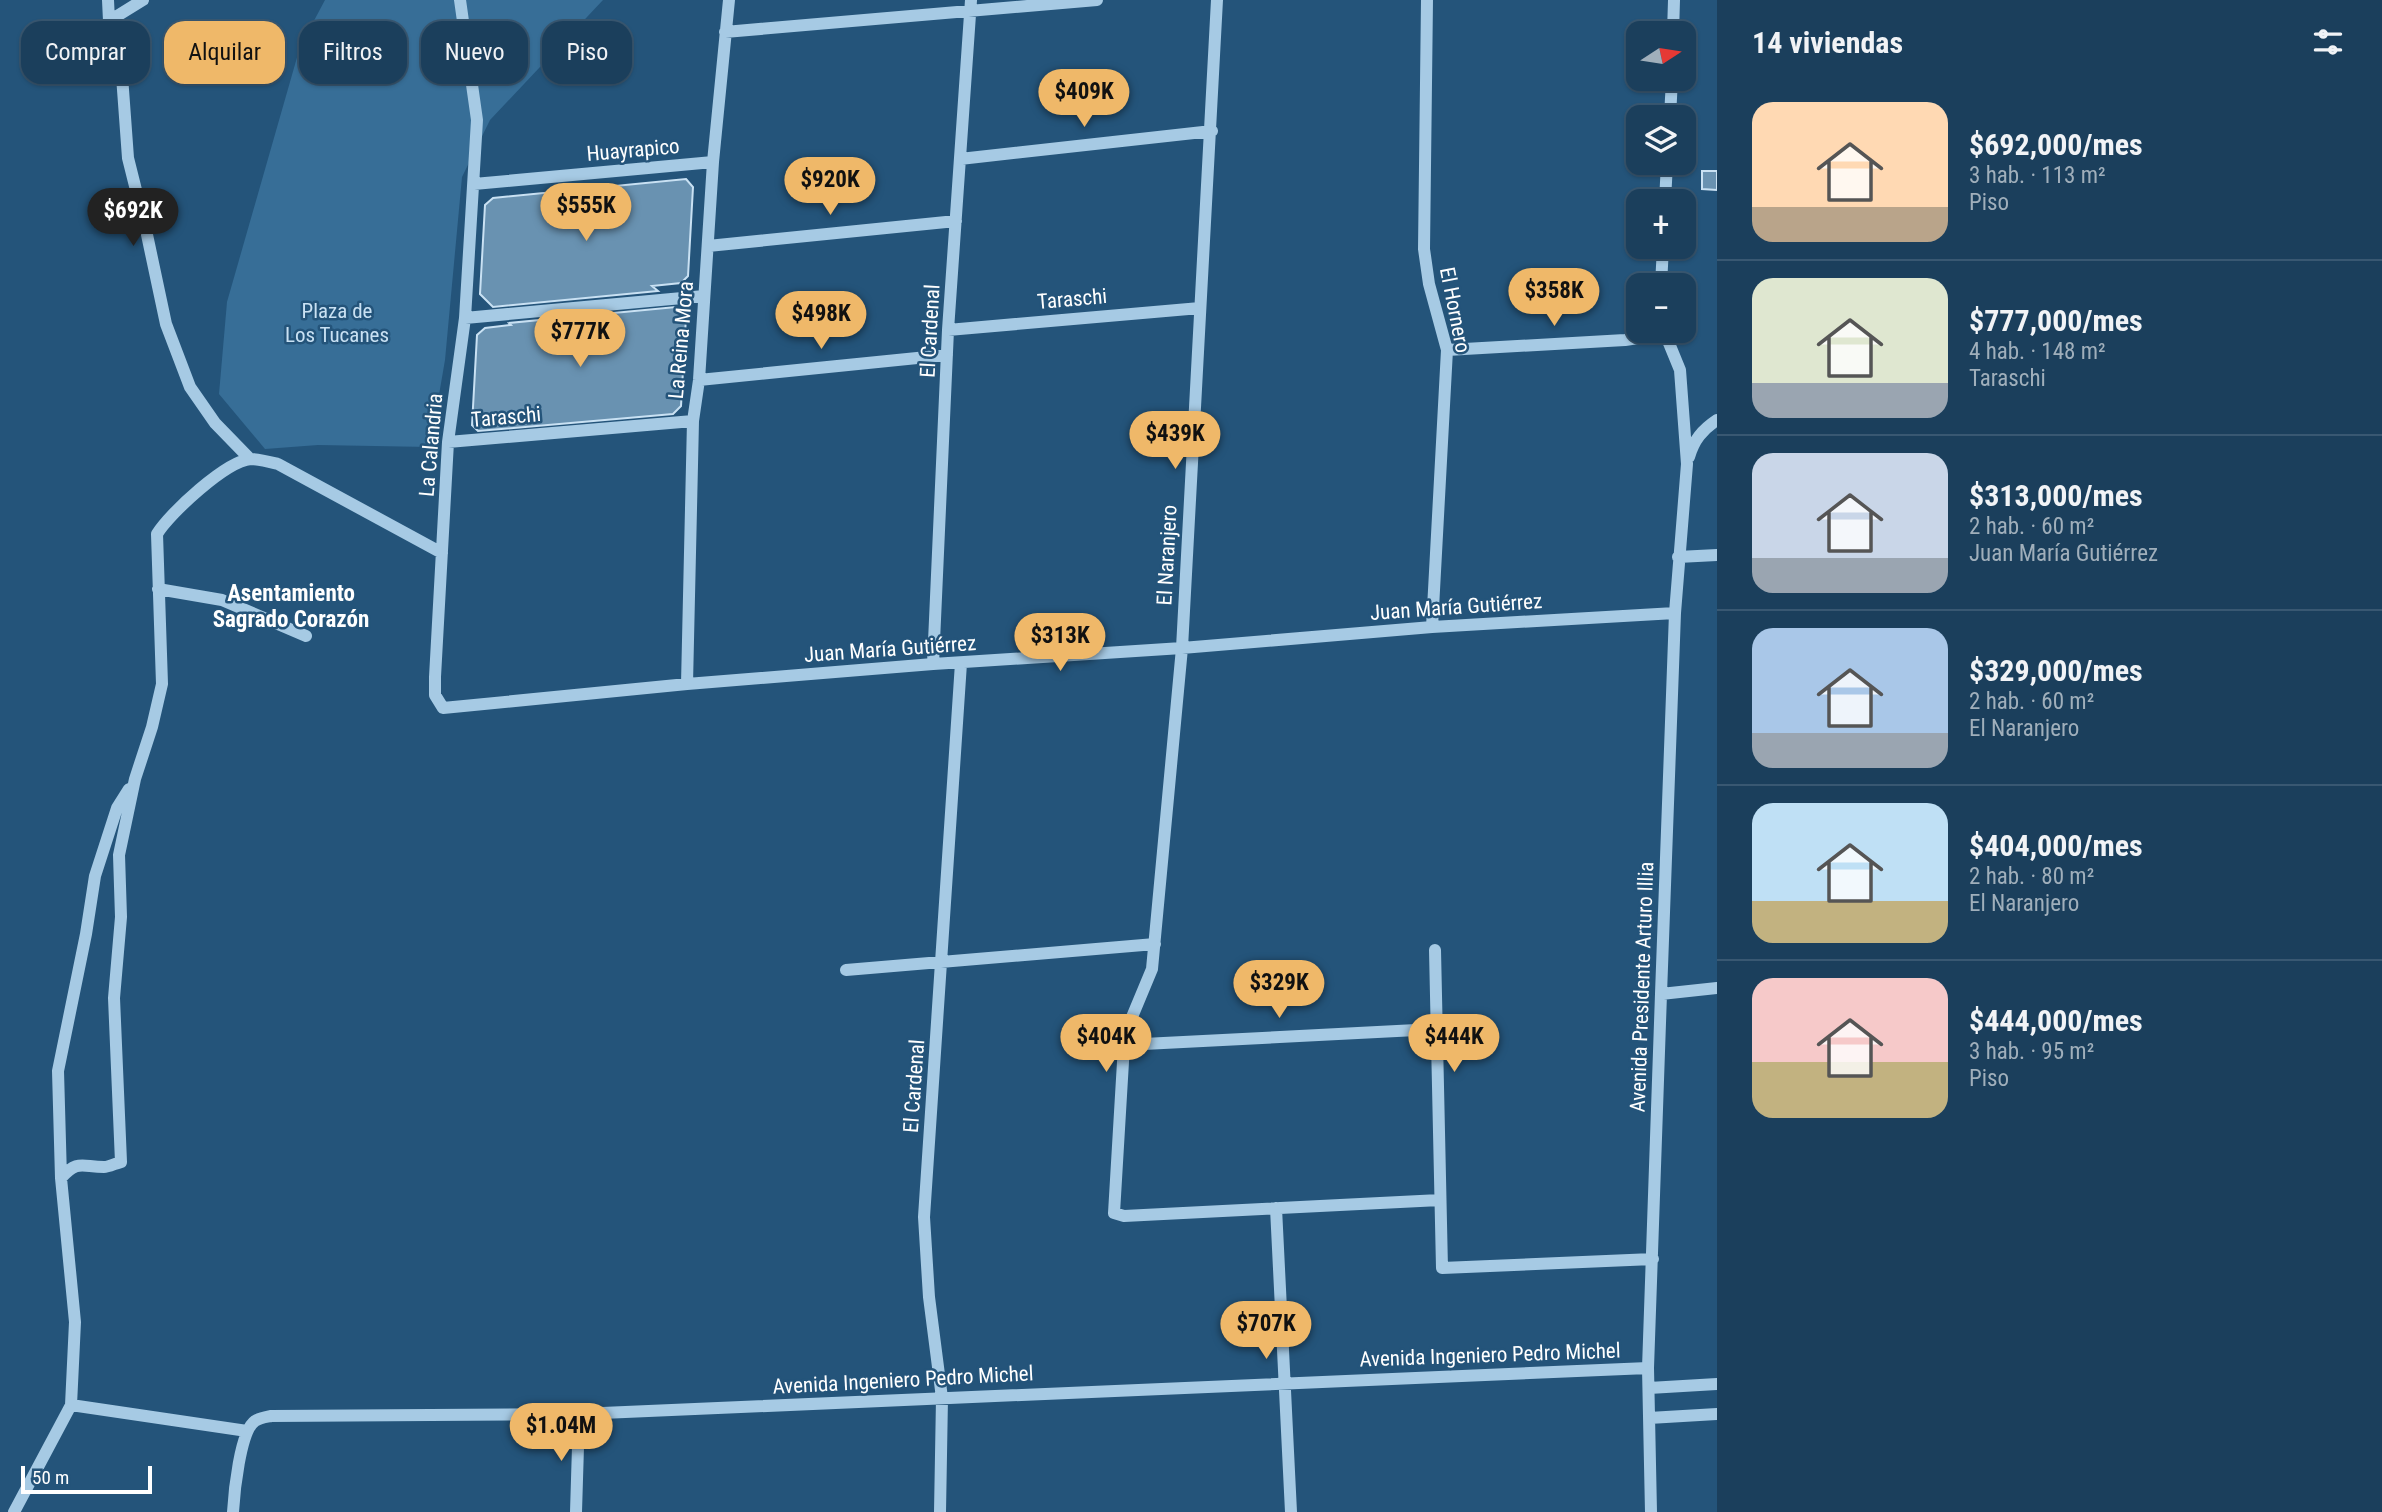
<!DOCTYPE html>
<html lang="es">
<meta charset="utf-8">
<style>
:root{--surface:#1b3f5c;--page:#244662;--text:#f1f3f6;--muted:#a0afbb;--line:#395872;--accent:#efb869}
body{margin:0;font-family:"Roboto Condensed",sans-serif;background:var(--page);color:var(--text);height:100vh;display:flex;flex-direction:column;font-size:26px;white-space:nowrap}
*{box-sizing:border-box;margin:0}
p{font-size:23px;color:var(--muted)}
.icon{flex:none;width:38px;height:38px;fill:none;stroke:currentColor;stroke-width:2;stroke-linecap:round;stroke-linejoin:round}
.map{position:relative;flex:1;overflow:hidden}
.sheet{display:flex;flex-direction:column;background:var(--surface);width:665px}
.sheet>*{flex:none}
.guide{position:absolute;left:21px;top:21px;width:665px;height:63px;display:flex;gap:14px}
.needle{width:46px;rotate:78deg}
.controls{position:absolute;left:1626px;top:21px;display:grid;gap:14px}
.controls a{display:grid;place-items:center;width:70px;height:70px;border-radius:14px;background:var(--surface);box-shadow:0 2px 5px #0004,0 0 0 2px var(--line);font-size:35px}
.scale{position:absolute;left:21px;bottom:18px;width:131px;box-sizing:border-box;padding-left:7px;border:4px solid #fff;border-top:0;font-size:19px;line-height:24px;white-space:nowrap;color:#fff;-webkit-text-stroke:5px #24547a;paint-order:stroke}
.price{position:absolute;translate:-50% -60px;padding:0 16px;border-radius:24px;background:var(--accent);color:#111;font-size:23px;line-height:46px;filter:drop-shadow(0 2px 4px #0008)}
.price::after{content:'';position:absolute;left:50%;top:42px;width:21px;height:16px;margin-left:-10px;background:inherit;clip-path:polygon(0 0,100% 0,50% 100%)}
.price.on{background:#222;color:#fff}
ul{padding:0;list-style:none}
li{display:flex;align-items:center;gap:21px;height:175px;padding:0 35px}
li+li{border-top:2px solid var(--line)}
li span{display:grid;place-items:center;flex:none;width:196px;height:140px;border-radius:21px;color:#555}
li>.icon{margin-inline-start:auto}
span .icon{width:84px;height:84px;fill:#fffc;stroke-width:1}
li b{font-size:30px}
h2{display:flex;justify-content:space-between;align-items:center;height:84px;padding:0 35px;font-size:30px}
.tag{padding:0 24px;border-radius:21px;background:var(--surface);box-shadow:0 2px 5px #0004,0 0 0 2px var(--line);font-size:24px;line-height:63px}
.tag.on{background:var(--accent);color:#111}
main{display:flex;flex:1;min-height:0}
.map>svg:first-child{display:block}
</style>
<main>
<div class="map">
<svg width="1717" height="1512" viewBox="0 0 1717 1512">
<rect width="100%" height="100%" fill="#24547a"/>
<path fill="#376e97" d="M 325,0 L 603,0 L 490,120 L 462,177 L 445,360 L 430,447 L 318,445 L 265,449 L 219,394 L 227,302 L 300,47 Z"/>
<path fill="#6992b1" stroke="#c9e1f3" stroke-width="2" d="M 1702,171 L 1717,171 L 1717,190 L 1702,189 Z
M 686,179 L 693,187 L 688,276 L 681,283 L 652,286 L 658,291 L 493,307 L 480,294 L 485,205 L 493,198 Z
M 676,307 L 686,317 L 681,406 L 673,414 L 478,431 L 472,425 L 477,335 L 485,328 L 511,325 L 509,323 Z"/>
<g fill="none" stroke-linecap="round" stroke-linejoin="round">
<path stroke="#a6cae4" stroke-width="12" d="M 108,0 L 109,21 L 122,76 L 128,158 L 146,230 L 166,324 L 190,387 L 215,423 L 250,459
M 460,0 L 477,120 L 465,318 L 448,442 L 435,677 L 435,695 L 443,708 L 687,684 L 933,664 L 1182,648 L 1432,627 L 1675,613
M 1217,0 L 1182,648 L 1152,969 L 1132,1017 L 1124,1045 L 1114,1213 L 1124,1216 L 1440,1200
M 1427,0 L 1424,249 L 1429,284 L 1447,350 L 1432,627
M 109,21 L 143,0
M 725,32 L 1097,0
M 1673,33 L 1674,0
M 1670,117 L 1672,79
M 960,159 L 1212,131
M 474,184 L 713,162
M 1665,201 L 1667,163
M 708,246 L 956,221
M 1661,285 L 1663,247
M 465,318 L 704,296
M 948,330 L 1200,308
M 1447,350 L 1625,340 L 1665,334
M 699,380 L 947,355
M 448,442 L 693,421
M 1689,457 C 1694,440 1702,430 1717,420
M 1678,557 L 1717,555
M 158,589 L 222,600 L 306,636
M 933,664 L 948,330 L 971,0
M 687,684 L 693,421 L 699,380 L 713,162 L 729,0
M 1435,950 L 1442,1268 L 1653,1259
M 846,970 L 1155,944
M 1661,994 L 1717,988
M 1124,1045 L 1436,1029
M 61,1178 L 58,1071 L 86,934 L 95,876 L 117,808 L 129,789
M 1276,1208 L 1291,1512
M 1649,1388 L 1717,1384
M 71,1405 L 247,1431
M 1649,1418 L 1717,1414
M 14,1512 L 71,1405 L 75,1322 L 61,1178 C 78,1159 82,1167 104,1167 C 109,1167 116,1163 121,1162 L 114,998 L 121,917 L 119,855 L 135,779 L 152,727 L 162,684 L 157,534 C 170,513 226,461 251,459 C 259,459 270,462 278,464 L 442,553
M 233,1512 C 234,1494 240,1431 255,1421 C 259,1418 266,1417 271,1416 L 579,1414 L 1648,1368
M 576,1512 L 579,1414
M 940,1512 L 942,1398 L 929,1297 L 924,1217 L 961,663
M 1651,1512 L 1648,1368 L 1661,994 L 1675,613 L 1687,464 L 1680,370 L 1664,331"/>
</g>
<g text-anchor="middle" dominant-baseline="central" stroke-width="5" stroke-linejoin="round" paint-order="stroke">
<g font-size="21" fill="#fff" stroke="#24547a">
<text transform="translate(633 150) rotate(-5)">Huayrapico</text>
<text transform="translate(1072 299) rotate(-5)">Taraschi</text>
<text transform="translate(1455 310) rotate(79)">El Hornero</text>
<text transform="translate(930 331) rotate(-87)">El Cardenal</text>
<text transform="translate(681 340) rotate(-85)">La Reina Mora</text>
<text transform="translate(506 417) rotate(-5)">Taraschi</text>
<text transform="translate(431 445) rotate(-85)">La Calandria</text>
<text transform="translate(1167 555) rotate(-87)">El Naranjero</text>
<text transform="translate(1456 607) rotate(-4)">Juan María Gutiérrez</text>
<text transform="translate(890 649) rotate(-4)">Juan María Gutiérrez</text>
<text transform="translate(1642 987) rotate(-88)">Avenida Presidente Arturo Illia</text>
<text transform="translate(914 1086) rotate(-86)">El Cardenal</text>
<text transform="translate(1490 1355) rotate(-2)">Avenida Ingeniero Pedro Michel</text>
<text transform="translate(903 1380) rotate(-3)">Avenida Ingeniero Pedro Michel</text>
</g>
<g font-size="21" fill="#c9e1f3" stroke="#24547a">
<text x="337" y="311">Plaza de<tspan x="337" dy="24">Los Tucanes</tspan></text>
</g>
<g font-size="23" font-weight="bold" fill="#fff" stroke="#24547a">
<text x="291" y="593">Asentamiento<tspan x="291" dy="26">Sagrado Corazón</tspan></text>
</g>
</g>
</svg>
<div class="controls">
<a><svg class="needle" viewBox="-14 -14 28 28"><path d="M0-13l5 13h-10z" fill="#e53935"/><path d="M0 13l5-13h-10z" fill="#a0afbb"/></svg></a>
<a><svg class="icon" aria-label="layers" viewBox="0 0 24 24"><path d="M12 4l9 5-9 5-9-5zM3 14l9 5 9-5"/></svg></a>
<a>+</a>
<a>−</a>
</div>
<div class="scale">50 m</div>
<b class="price" style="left:1084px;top:129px">$409K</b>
<b class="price" style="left:830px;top:217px">$920K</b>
<b class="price" style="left:586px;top:243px">$555K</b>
<b class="price on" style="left:133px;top:248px">$692K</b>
<b class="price" style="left:1554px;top:328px">$358K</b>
<b class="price" style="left:821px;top:351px">$498K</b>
<b class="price" style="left:580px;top:369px">$777K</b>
<b class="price" style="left:1175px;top:471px">$439K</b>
<b class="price" style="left:1060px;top:673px">$313K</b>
<b class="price" style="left:1279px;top:1020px">$329K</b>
<b class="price" style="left:1106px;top:1074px">$404K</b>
<b class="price" style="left:1454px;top:1074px">$444K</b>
<b class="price" style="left:1266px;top:1361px">$707K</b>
<b class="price" style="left:561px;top:1463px">$1.04M</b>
<div class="guide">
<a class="tag">Comprar</a>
<a class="tag on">Alquilar</a>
<a class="tag">Filtros</a>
<a class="tag">Nuevo</a>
<a class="tag">Piso</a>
</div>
</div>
<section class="sheet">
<h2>14 viviendas<svg class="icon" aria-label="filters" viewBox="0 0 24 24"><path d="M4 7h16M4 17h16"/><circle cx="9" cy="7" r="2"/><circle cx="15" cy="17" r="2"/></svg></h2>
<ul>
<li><span style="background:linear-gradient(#ffd9b3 75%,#b9a48a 0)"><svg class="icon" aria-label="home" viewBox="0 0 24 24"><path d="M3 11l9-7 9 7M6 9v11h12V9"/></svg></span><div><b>$692,000/mes</b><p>3 hab. · 113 m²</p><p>Piso</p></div></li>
<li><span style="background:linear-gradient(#dfe7d0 75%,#9aa5b1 0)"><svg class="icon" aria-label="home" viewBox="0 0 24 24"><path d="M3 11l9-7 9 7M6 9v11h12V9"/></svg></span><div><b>$777,000/mes</b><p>4 hab. · 148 m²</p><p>Taraschi</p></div></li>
<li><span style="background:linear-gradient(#c9d6e8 75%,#9aa5b1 0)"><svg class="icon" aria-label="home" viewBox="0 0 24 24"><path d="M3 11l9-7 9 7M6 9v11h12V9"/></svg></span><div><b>$313,000/mes</b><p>2 hab. · 60 m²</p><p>Juan María Gutiérrez</p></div></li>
<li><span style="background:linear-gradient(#a9c7e8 75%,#9aa5b1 0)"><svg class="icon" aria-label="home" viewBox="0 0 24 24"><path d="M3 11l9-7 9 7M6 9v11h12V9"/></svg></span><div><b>$329,000/mes</b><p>2 hab. · 60 m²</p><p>El Naranjero</p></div></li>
<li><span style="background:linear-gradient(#bfe0f5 70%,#c2b280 0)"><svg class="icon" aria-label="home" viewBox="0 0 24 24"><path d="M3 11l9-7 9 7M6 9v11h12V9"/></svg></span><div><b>$404,000/mes</b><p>2 hab. · 80 m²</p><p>El Naranjero</p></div></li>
<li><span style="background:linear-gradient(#f6c9c9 60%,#c2b280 0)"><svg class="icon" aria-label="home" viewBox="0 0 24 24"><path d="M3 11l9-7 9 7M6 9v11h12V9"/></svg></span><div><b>$444,000/mes</b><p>3 hab. · 95 m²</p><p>Piso</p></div></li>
</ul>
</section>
</main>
